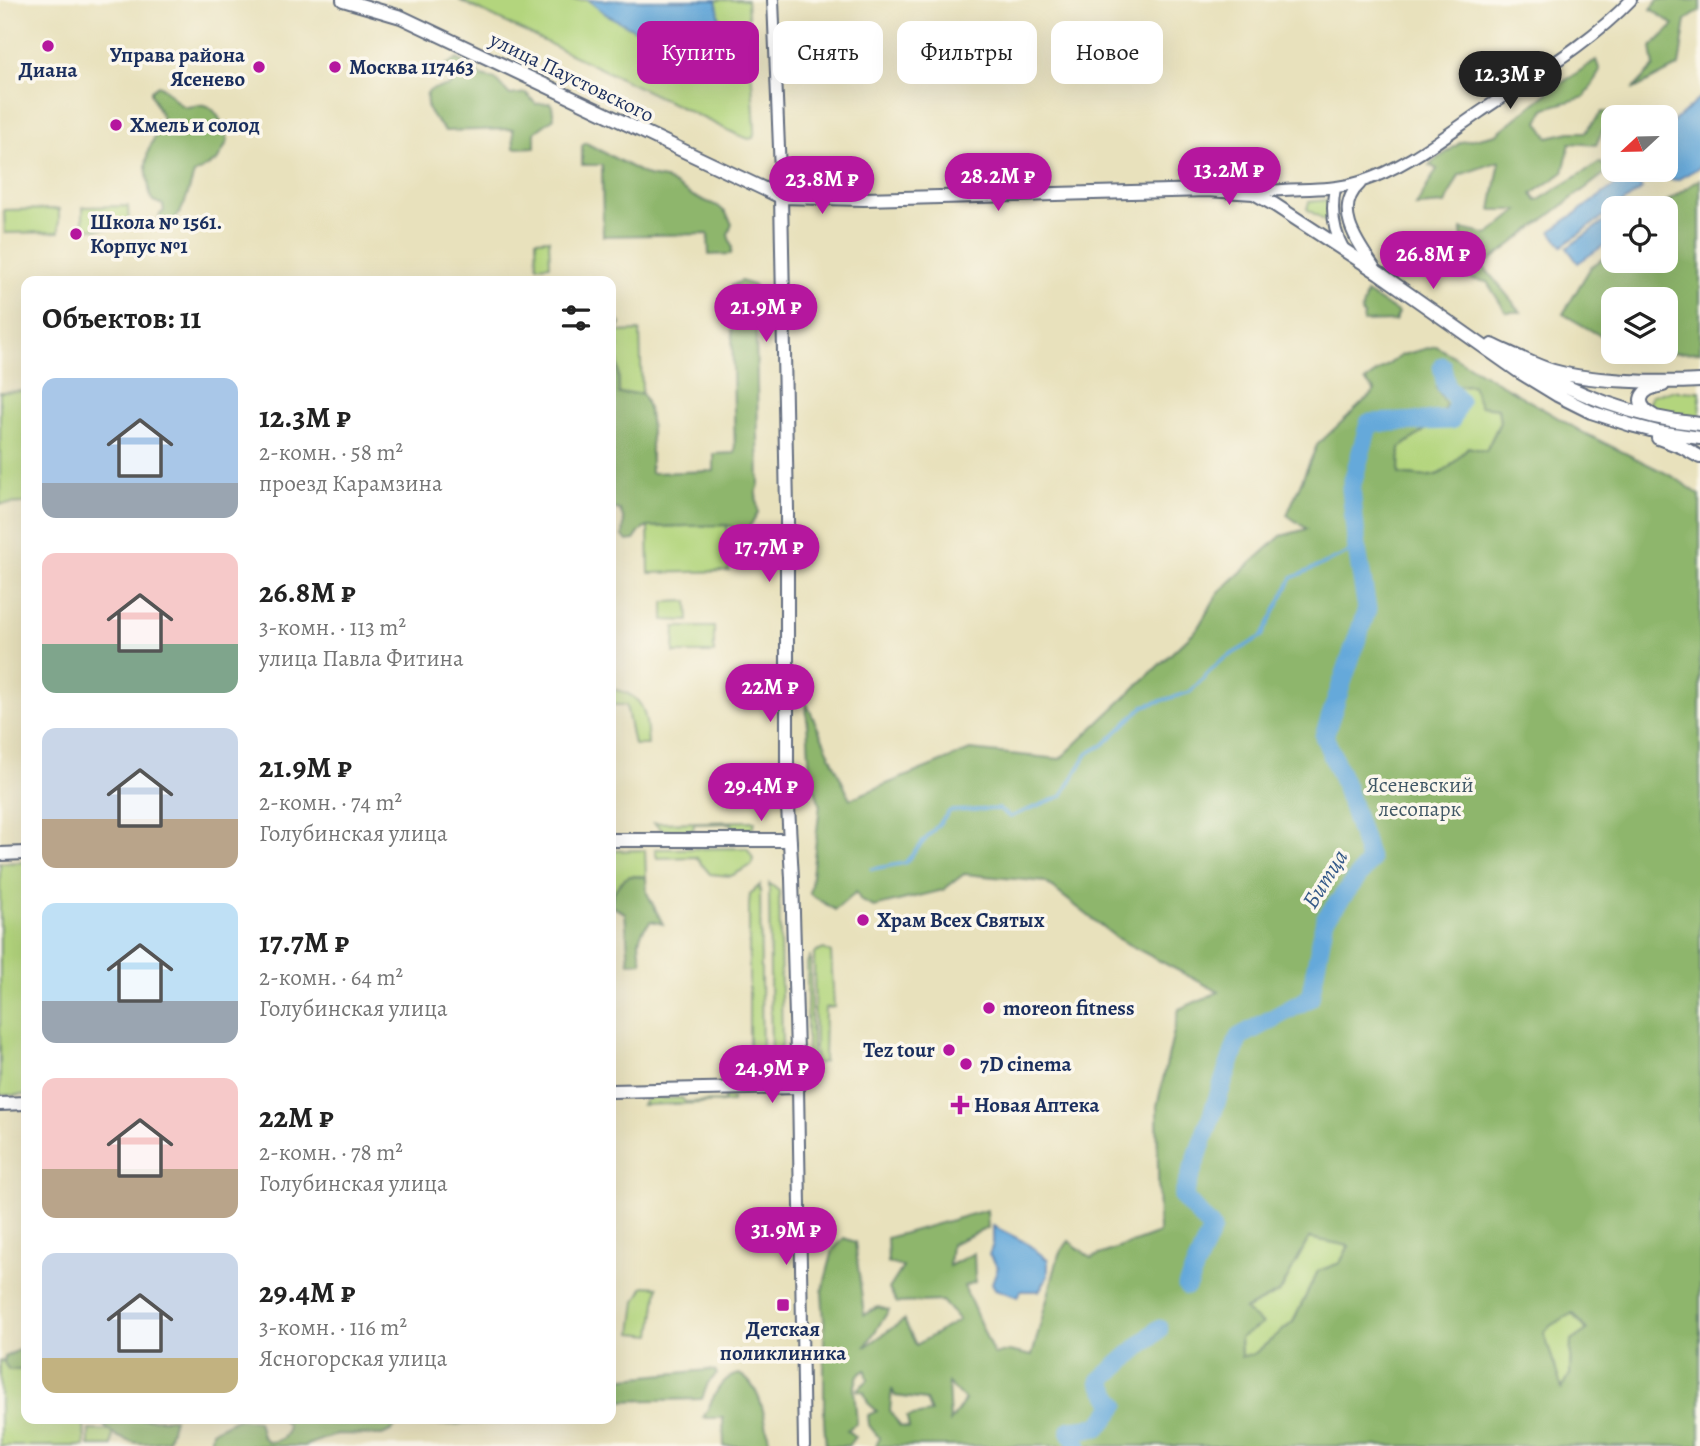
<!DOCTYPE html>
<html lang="ru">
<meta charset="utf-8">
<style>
:root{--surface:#fff;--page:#f6f6f6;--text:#222;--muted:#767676;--accent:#b5179e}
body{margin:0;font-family:Alegreya,serif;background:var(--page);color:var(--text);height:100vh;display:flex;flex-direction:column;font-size:26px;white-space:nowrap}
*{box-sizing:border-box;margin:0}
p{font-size:23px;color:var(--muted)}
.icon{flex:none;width:38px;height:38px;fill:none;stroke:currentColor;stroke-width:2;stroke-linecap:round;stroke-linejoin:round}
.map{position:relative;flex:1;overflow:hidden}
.details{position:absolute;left:21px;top:276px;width:595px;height:1148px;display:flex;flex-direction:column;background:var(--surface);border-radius:14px;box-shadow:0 7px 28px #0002}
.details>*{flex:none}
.hud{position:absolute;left:637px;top:21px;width:665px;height:63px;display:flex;gap:14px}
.needle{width:46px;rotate:248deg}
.controls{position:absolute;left:1601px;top:105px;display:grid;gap:14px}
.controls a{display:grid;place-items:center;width:77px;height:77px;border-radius:14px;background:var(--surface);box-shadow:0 7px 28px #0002;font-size:35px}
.price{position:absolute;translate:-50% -60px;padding:0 16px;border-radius:24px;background:var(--accent);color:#fff;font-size:23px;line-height:46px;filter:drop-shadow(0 2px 4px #0008)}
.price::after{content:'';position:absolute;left:50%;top:42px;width:21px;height:16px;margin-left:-10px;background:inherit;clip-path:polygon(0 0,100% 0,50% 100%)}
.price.active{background:#222;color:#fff}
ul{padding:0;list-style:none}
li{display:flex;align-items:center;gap:21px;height:175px;padding:0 21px}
li span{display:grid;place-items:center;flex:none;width:196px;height:140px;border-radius:14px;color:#555}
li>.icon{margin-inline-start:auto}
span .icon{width:84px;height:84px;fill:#fffc;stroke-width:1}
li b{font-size:30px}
h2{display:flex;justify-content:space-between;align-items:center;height:84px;padding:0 21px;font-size:30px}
.pill{padding:0 24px;border-radius:14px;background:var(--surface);box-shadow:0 7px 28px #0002;font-size:24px;line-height:63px}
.pill.active{background:var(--accent);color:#fff}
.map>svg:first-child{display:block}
</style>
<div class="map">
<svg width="1700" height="1446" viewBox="0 0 1700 1446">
<rect width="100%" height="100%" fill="#fbf7ec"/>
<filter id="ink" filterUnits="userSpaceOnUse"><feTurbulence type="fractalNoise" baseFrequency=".0143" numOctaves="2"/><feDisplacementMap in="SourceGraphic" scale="14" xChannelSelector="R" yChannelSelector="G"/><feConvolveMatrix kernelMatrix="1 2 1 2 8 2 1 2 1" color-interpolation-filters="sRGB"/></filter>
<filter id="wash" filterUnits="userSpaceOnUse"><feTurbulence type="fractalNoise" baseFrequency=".00686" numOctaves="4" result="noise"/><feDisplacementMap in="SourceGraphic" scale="28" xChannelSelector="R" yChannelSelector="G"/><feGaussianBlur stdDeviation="1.57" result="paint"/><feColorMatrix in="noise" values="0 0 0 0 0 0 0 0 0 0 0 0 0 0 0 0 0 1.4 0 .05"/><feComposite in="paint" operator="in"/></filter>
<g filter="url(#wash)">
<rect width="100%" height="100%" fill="#e8e1bc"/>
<path fill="#b3d57d" stroke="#67826e" stroke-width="2" d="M 459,0 L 747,0 L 755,129 L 753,138 L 749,139 L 738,135 Z
M 1327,200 L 1331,203 L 1333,226 L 1307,209 L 1309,202 Z
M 128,206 L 129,228 L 83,229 L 83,207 Z
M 59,209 L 59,232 L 5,233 L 4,210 Z
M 549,239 L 550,265 L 537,266 L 536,240 Z
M 640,331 L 642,393 L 619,394 L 617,332 Z
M 1472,385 L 1498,408 L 1500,422 L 1486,451 L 1468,447 C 1441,478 1439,479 1398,474 L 1400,448 L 1439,420 L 1435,387 Z
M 26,391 L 26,503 L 0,504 L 0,392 Z
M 1700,391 L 1700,417 L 1663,412 L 1648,405 L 1652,395 L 1671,391 Z
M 727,525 L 729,571 L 649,573 L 648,527 Z
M 688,601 L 689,621 L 664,620 L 664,602 Z
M 675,627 L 714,627 L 714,653 L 674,653 Z
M 611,689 C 646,694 646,715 648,745 L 634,745 L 626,705 L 611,705 Z
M 755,821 L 753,829 L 733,830 L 732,823 L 694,824 L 693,831 L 662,830 L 654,823 Z
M 747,848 L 753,858 L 752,865 L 731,876 L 710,874 L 696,857 L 657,858 L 655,849 Z
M 645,850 L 646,877 C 625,873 620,880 611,898 L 611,851 Z
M 26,862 L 26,1095 L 0,1095 L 0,863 Z
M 769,883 L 779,891 L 782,1044 L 771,1064 Z
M 760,885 L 762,1070 L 754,1076 L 749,1076 L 749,905 L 750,894 Z
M 824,949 L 831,953 L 834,1007 L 825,1008 L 824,1062 L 815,1064 L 814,953 Z
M 810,955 L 812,1068 L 807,1063 L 807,963 Z
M 724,1096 L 732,1098 L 732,1102 L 642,1105 L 646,1099 L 682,1098 L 685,1102 L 724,1101 Z
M 1309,1238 L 1349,1245 L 1340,1263 L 1318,1271 L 1293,1322 L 1254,1354 L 1241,1358 L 1240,1338 L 1262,1324 L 1243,1311 L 1280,1292 Z
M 644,1286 L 658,1287 L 652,1335 L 632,1333 L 636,1301 Z
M 1572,1313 L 1587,1330 L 1571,1341 L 1570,1374 L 1562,1390 L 1544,1333 L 1550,1326 Z
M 26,1360 L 26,1419 L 84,1419 L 85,1446 L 0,1446 L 0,1361 Z
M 89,1430 L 113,1431 L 112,1446 L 89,1446 Z"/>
<path fill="#8eb66c" stroke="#547265" stroke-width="2" fill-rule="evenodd" d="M 1658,0 L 1700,0 L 1700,11 L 1686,20 L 1679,66 L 1632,90 L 1654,67 L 1651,47 L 1674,25 L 1651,9 Z
M 457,59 L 467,64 L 481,76 L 495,79 L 510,95 L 526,93 L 536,104 L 550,103 L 552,106 L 554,118 L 535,132 L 535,147 L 514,148 L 513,129 L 445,131 C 434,118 424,111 427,93 C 434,85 444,90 452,84 L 446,65 Z
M 1596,60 L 1600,71 L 1585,97 L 1545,108 L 1538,122 L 1548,137 L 1570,132 L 1586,132 L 1602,112 L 1611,112 L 1596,145 L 1570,143 L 1563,173 L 1532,194 L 1537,201 L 1600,162 L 1608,171 L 1483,266 L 1521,312 L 1506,312 L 1487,282 L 1460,277 L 1462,229 L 1488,235 L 1519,210 L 1491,210 L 1500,161 L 1459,175 L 1445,204 L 1416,206 L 1437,169 L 1429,165 L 1461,142 L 1496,134 L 1550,91 Z
M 158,85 C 169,89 173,101 183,106 C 191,109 198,103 205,105 C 217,108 226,130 228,141 L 217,161 L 194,174 C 189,187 181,234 159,218 L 160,214 L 164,211 L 163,205 L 153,201 L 150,196 L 146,166 L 148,151 L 163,119 L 151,94 L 151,90 Z
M 586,143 L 648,176 L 665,179 L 693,196 L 718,206 L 726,213 L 732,224 L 728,235 L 732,247 L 731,254 L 709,255 L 708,234 L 603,236 L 602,165 L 582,165 L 582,146 Z
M 1700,179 L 1700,352 L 1637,354 L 1632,352 L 1666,352 L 1666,299 L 1614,299 L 1613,343 L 1563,314 L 1591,267 L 1613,251 L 1614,261 L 1666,261 L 1666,208 L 1663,208 L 1666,202 Z
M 741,281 L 755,286 L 759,484 L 756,493 L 758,513 L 748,529 L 737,529 L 727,525 L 648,527 L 641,530 L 634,540 L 627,541 L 623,536 C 624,525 625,520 620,510 L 611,508 L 611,311 L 621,324 L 617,332 L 619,394 L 642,393 C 655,417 650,447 651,473 L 714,471 L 714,454 L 735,453 L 731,286 Z
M 1366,293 L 1399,313 L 1395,321 L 1363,322 L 1364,315 L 1361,313 Z
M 1436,346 L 1584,433 L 1674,477 L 1700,495 L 1700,1446 L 876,1446 L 879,1438 L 869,1425 L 868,1415 L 877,1411 L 868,1403 L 864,1392 L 857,1390 L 868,1380 L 866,1370 L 858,1375 L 854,1389 L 857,1423 L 847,1430 L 855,1437 L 848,1446 L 826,1446 L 824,1421 L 824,1322 L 822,1292 L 833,1250 L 844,1238 L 855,1242 L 864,1315 L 878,1307 L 889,1310 L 865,1347 L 904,1320 L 916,1345 L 959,1320 L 942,1301 L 897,1303 L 889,1289 L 903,1267 L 888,1263 L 887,1238 L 987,1210 L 988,1228 L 951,1244 L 949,1266 L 974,1253 L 975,1282 L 964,1286 L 994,1355 L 1009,1351 L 1032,1356 L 1059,1254 L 1069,1241 L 1091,1258 L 1159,1233 L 1157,1106 L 1179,1009 L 1219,992 L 1118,939 L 1045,882 L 964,874 L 943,890 L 874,907 L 861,901 L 856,892 L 835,910 L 810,894 L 820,804 L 810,776 L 806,702 L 850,799 L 970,750 L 1060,759 L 1197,629 L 1219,592 L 1281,536 L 1307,529 L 1287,515 L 1317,445 L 1375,391 L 1365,381 L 1402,355 ZM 1472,385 L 1480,406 L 1498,408 L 1500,422 L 1486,451 L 1468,447 C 1441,478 1440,479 1399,474 L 1400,448 L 1439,420 L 1446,405 L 1436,387 ZM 1309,1238 L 1349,1246 L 1340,1263 L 1318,1271 L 1293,1322 L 1254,1354 L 1241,1357 L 1240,1338 L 1262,1324 L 1244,1310 L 1280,1292 ZM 1573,1313 L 1587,1330 L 1571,1341 L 1570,1374 L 1562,1389 L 1544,1333 L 1550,1326 ZM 948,1383 L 965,1400 L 950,1422 ZM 892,1389 L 895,1396 L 926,1400 L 931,1413 L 907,1417 L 909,1428 L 900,1426 L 890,1411 Z
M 629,876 L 646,877 L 647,893 L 663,924 L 651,921 C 636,935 638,944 642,962 L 629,963 L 625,913 L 611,906 C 611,893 618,883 629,876 Z
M 26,1346 L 26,1370 L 9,1370 L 4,1363 L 5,1357 Z
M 708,1370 L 715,1371 L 717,1374 L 708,1383 L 702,1399 L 611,1401 L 611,1380 L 614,1379 Z
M 739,1374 C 762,1385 766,1423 770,1446 L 724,1446 L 723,1418 L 703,1418 C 713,1402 717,1378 739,1374 Z
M 104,1419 L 174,1419 L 168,1440 C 144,1446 124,1445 105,1427 Z
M 237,1419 L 258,1421 L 262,1436 L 268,1442 C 279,1441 289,1438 287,1425 L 281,1419 L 399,1419 L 393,1430 L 382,1435 L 337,1434 L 304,1446 L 210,1446 L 212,1431 Z
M 429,1419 L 537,1419 L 537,1422 L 431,1425 Z"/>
<path fill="#65a9da" stroke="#406c9c" stroke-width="2" d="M 588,0 L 716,0 C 723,28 724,50 699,68 L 669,53 L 643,34 L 607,15 Z
M 1700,98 L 1700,167 L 1677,180 L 1669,179 L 1660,170 L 1666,170 L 1666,128 Z
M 1631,174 L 1642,189 L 1562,246 L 1551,231 Z
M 1613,215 L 1613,239 L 1578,263 L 1567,248 Z
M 993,1226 L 1025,1242 L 1048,1260 L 1048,1276 L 1039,1291 L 1021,1291 L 1018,1297 L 995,1289 L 992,1283 L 998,1267 L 989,1255 L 993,1244 Z"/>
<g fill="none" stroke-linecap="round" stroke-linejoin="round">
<path stroke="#65a9da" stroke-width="3.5" d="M 872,869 L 905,863 L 950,811 L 999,809 L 1010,817 L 1062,796 L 1087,754 L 1103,745 L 1144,706 L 1190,692 L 1219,662 L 1262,636 L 1292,578 L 1357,549"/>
<path stroke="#65a9da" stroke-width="19" d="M 1187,1286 L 1212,1229 L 1183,1197 L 1239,1037 L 1310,998 L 1325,919 L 1370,861 L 1345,785 L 1324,736 L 1367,609 L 1357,549 L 1351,488 L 1369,423 L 1451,420 L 1459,401 L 1446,386 L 1442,366
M 1078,1446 L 1070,1430 L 1099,1427 L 1116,1405 L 1100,1381 L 1159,1329"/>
</g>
</g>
<g filter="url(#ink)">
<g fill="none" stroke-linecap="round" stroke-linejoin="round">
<defs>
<path id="tertiary" d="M 773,0 L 781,197
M 1360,184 C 1331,210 1360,246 1377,271
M 1335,188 C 1331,209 1333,231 1344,250
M 1254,193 C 1289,186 1325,193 1360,182 C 1405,168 1442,138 1480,112 C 1531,77 1588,45 1631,0
M 798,1087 L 804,1446"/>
<path id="secondary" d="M 343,0 L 401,17 L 781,197 L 864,199 L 1207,190 L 1254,193 L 1275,205 L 1379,273 L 1521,373 L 1557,395 L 1591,412 L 1631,425 L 1658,432 L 1700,438
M 1492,345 C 1510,353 1528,362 1547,369 C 1583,382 1661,383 1700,381
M 1518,362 C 1576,394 1634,418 1700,424
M 1654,416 C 1632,404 1640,388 1663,385
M 1658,438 L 1682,447 L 1700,457
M 611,840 L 790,840
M 0,854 L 26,853
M 611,1091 L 798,1087 L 792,878 L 787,789 L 787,509 L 781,197
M 0,1104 L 26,1103"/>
</defs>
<use href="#tertiary" stroke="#636d7f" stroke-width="14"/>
<use href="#secondary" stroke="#636d7f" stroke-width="16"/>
<use href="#tertiary" stroke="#fff" stroke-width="10"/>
<use href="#secondary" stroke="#fff" stroke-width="12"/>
</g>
</g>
<g fill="#b5179e" stroke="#fbf7ec" stroke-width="2.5">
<circle cx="48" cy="46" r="7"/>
<circle cx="259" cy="67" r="7"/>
<circle cx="335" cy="67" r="7"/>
<circle cx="116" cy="125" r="7"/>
<circle cx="76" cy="234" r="7"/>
<circle cx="863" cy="920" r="7"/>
<circle cx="989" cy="1008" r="7"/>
<circle cx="949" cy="1050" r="7"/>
<circle cx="966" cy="1064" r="7"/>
<path d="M956.5 1094.5h7v7h7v7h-7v7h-7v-7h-7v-7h7z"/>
<rect x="776" y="1298" width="14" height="14" rx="3.5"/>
</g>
<g text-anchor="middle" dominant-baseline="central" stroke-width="7" stroke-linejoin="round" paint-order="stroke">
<g font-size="21" font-weight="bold" fill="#1b2f5e" stroke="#fbf7ec" text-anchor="start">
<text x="245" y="55" text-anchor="end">Управа района<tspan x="245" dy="24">Ясенево</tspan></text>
<text x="349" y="67">Москва 117463</text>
<text x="48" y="70" text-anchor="middle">Диана</text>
<text x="130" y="125">Хмель и солод</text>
<text x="90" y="222">Школа № 1561.<tspan x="90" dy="24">Корпус №1</tspan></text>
<text x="877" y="920">Храм Всех Святых</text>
<text x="1003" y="1008">moreon fitness</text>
<text x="935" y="1050" text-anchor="end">Tez tour</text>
<text x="980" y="1064">7D cinema</text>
<text x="974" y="1105">Новая Аптека</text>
<text x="783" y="1329" text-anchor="middle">Детская<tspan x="783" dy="24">поликлиника</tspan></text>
</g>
<g font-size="21" fill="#1b2f5e" stroke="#fbf7ec">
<text transform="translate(572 77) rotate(26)">улица Паустовского</text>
</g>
<g font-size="21" fill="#415866" stroke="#fbf7ec">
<text x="1420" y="785">Ясеневский<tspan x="1420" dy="24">лесопарк</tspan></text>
</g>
<g font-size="23" font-style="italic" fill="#355a89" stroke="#fbf7ec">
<text transform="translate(1325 879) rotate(-58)">Битца</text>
</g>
</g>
</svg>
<div class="controls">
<a><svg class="needle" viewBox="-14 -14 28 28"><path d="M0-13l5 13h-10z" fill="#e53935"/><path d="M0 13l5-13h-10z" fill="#767676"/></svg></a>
<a><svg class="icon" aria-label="locate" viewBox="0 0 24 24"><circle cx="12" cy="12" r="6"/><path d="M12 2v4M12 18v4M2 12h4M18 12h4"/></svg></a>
<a><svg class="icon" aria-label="layers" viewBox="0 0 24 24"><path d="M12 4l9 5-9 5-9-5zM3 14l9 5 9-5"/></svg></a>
</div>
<b class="price active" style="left:1510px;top:111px">12.3M ₽</b>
<b class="price" style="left:1229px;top:207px">13.2M ₽</b>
<b class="price" style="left:998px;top:213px">28.2M ₽</b>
<b class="price" style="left:822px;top:216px">23.8M ₽</b>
<b class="price" style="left:1433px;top:291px">26.8M ₽</b>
<b class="price" style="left:766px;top:344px">21.9M ₽</b>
<b class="price" style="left:769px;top:584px">17.7M ₽</b>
<b class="price" style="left:770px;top:724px">22M ₽</b>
<b class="price" style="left:761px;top:823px">29.4M ₽</b>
<b class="price" style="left:772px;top:1105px">24.9M ₽</b>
<b class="price" style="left:786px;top:1267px">31.9M ₽</b>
<div class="hud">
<a class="pill active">Купить</a>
<a class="pill">Снять</a>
<a class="pill">Фильтры</a>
<a class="pill">Новое</a>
</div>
<section class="details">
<h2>Объектов: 11<svg class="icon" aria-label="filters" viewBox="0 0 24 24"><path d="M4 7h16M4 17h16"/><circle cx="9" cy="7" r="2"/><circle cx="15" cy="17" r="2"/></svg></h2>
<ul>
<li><span style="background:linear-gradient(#a9c7e8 75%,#9aa5b1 0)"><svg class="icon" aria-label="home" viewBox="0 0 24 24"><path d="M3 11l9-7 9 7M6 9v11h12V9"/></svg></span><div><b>12.3M ₽</b><p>2-комн. · 58 m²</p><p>проезд Карамзина</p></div></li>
<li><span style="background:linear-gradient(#f6c9c9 65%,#7fa58c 0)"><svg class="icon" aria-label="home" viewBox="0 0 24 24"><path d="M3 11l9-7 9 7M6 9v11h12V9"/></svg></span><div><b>26.8M ₽</b><p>3-комн. · 113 m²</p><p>улица Павла Фитина</p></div></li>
<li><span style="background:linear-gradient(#c9d6e8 65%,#b9a48a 0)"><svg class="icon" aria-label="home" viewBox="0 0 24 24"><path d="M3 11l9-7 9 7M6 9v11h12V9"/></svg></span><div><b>21.9M ₽</b><p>2-комн. · 74 m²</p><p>Голубинская улица</p></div></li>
<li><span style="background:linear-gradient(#bfe0f5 70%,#9aa5b1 0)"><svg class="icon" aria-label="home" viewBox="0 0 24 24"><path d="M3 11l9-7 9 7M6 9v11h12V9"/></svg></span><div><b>17.7M ₽</b><p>2-комн. · 64 m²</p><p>Голубинская улица</p></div></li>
<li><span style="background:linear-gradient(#f6c9c9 65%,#b9a48a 0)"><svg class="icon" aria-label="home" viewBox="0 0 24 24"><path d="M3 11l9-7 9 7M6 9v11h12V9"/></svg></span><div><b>22M ₽</b><p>2-комн. · 78 m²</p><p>Голубинская улица</p></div></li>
<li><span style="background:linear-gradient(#c9d6e8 75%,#c2b280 0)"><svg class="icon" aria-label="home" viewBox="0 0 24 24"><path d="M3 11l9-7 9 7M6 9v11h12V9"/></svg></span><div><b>29.4M ₽</b><p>3-комн. · 116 m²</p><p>Ясногорская улица</p></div></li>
</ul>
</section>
</div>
